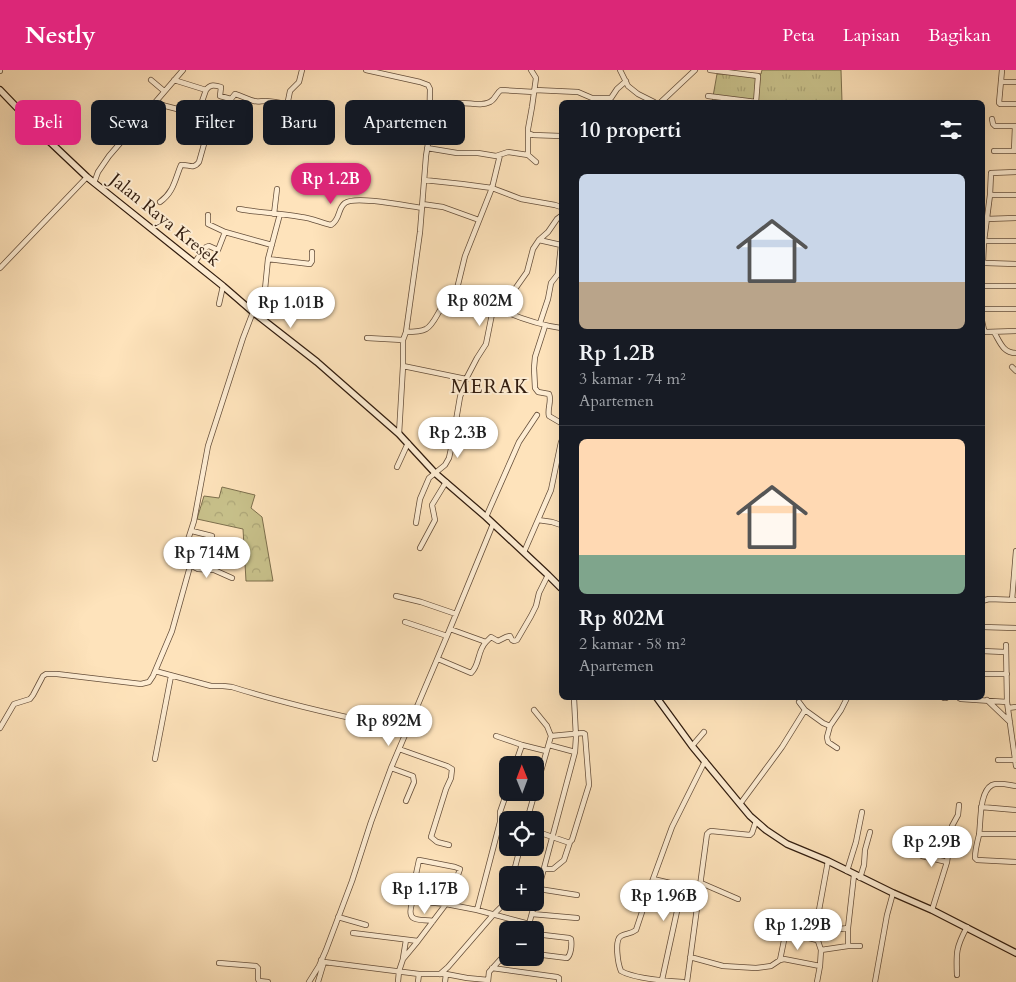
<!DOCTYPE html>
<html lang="id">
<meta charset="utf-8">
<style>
:root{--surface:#171b24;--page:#242831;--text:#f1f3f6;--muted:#9ea1a6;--line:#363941;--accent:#db2777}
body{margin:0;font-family:Cardo,serif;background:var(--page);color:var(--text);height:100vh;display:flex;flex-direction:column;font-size:19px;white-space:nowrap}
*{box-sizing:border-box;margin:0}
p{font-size:16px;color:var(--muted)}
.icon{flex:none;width:28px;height:28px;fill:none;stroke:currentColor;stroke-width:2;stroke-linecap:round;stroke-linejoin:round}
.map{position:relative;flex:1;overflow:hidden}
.sheet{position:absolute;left:559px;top:30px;width:426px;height:600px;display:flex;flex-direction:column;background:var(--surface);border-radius:8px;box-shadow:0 5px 20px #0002}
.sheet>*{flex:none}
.guide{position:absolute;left:15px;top:30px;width:469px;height:45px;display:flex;gap:10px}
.needle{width:32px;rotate:359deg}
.controls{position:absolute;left:499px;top:686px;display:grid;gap:10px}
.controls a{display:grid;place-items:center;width:45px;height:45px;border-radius:8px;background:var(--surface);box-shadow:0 5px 20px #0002;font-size:25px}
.price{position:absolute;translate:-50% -42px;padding:0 11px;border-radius:18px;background:#fff;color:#222;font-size:16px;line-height:32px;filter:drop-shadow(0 1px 2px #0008)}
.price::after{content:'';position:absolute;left:50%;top:30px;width:15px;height:11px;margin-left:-8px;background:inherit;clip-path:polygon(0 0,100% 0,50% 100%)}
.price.current{background:var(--accent);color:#fff}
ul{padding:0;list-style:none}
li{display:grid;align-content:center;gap:10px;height:265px;padding:0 20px}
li+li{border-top:1px solid var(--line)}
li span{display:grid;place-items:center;height:155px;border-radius:8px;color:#555}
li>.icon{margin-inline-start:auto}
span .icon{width:90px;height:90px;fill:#fffc;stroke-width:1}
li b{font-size:21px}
h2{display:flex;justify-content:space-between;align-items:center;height:60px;padding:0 20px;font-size:21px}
.tag{padding:0 18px;border-radius:8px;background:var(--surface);box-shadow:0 5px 20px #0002;font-size:18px;line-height:45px}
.tag.current{background:var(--accent);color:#fff}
header{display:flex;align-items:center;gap:30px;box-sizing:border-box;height:70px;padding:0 25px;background:var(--accent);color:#fff}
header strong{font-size:24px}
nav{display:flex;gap:28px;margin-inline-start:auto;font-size:18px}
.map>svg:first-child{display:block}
</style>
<header>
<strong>Nestly</strong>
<nav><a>Peta</a><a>Lapisan</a><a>Bagikan</a></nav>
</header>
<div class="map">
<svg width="1016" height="912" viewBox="0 0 1016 912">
<defs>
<pattern id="grass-tufts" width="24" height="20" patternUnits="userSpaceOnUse" patternTransform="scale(1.25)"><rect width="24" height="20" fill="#c8c18b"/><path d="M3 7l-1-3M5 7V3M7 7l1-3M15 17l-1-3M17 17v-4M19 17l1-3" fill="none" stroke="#aca577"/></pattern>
<pattern id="forest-crowns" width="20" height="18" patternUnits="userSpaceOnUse" patternTransform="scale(1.25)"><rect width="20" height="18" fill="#c8c18b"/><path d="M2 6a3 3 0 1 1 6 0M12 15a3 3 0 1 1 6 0" fill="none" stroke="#aca577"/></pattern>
</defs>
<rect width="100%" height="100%" fill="#fee3bb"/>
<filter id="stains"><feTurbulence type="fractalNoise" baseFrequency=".004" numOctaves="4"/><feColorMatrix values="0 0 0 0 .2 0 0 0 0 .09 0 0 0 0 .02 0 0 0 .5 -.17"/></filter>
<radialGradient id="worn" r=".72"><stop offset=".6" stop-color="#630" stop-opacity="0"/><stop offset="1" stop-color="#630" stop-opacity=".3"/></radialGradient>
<path fill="url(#grass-tufts)" stroke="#7d6f4d" d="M 762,0 L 841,0 L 842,32 L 712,32 L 717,4 L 761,4 Z"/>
<path fill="url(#forest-crowns)" stroke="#7d6f4d" d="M 222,417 L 255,425 L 251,438 L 262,447 L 273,511 L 246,511 L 243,459 L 197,449 L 204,426 L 219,428 Z"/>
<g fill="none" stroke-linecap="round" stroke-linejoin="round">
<defs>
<path id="minor" d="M 366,0 L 420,12 L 428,15 L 430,19 L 429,67 L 426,86 L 420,162 L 406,262 L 403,270 L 403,296 L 399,364
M 531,0 L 536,8 L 532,37 L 528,59 L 528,63 L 533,65 L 561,66
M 620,0 L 628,16 L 638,24 L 654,32
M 1002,0 L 999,33 L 1000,34 L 1016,34
M 0,1 L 0,0
M 151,10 L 164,21
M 1001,12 L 1016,12
M 206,20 C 210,14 215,15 221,17 L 220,26 L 231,29 L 235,24 C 242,26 247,29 254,31 C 258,32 261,31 265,31 C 272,31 279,33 286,34 L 288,31 L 290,21 L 299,12 L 302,0
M 535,20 L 578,22 L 592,28 L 611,28 L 617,19 L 626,11
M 708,26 L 756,32 L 758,6 L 710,0
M 661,32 L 695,0
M 154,33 L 185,41
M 430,39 C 435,38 441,37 446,36 C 450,35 454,33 458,33 C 469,32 480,37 490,32 C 496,29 496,23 501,20 L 534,22
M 992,49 L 993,54 L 995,56 L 1016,56
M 134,56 L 160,65
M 429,58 L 462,55
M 427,78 L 457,83 L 478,83 L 496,86 L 508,82 L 528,85 L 536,92
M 994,81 L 1015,81
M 1014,81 L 1015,56
M 528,85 L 528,63
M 1016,102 L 991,103 L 990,125 L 984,171 L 983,192 L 986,193 L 1016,194
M 424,110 L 462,114 L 492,118 L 521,129 L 555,135 L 561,137
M 94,113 L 98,102 L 109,86 L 183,0
M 990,125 L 1016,125
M 160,132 C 174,122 175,109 181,95 C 189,94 193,100 199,92 L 210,53 C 209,45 202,46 199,40 L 206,20 L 174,10
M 422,134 L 443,137 L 479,150
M 239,139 C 260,143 280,143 301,147 C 312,148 321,153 331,155 C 341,149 337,139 345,133 C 355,125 408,136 422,138
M 274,144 L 277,119
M 208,145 L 208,154 L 225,162
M 986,149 L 1016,148
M 539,170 L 561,175
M 984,171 L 1016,171
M 268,189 L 310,194 L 312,191 L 312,182
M 194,193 L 206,177 L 209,176 L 218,180 L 225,162 L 272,175
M 0,198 L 87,107
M 982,216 L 1016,216
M 454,231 L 465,186 L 492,118 L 500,85
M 219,234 L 223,216
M 499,239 C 519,248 540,255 561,258
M 982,239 L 1016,239
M 982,251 L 984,260 L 986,262 L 1016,261
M 540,253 L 548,229 L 551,213 L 558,204 L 561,175
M 545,256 L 535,287 L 534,298 L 535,318 L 538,322 L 549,324 C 552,331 547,339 549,346 L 561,353
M 406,262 C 412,262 420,262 426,259 C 438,252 439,230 454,231 L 489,244 L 492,244 L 499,239 L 515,219 L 527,202 L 533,179 L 539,170 L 548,162 L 557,149 L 561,146
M 994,262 C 1000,272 1003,283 1016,283
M 367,268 L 403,270
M 403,296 L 466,309
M 1012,297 L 1016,301
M 397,397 L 408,373
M 486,447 L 519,372 L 537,345
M 538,450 L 552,452 L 561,455
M 416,453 L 420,429 L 429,408 L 445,395 L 449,388 L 452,374 L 460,327 L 466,309 L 477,288 L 486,274 L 492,244
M 192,461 L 212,466
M 420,478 L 435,450 L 432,435 L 446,412
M 524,482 L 551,420 L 561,372
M 190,495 L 198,499 L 214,500 L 232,508
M 396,526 L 421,532 L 456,544
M 1012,530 L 1016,481
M 982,531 L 989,529 L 1016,530
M 405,552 L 447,566
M 982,557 L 1016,558
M 450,559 L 486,572 L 491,567 L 498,571 L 506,567 L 510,566 L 512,570 L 514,571 L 517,570 L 531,546 L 536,536 L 539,523 L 548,505
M 1006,575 L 1007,632 L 1016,696
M 982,581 L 1005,582
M 438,589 L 471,603 C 480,595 477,581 486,572
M 155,601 L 211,616 L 223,616 L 232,617 C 289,635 348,648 407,660
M 982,604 L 1007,604
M 944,628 L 946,628
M 959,628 L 961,629 L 1007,632
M 987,630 L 1010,652
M 799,632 L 805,640
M 1008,638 L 1016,637
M 534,640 L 547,656 L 551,666
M 830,656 L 827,667 L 828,672 L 837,678
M 0,658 L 14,634 L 30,629 L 33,625 L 43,606 L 46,604 L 57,604 L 141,614 L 149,612 L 153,606 L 172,561 L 189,500 L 190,491 L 186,485 L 185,479 L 194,451 L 208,376 L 243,268 L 253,242 L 261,232 L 265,219 L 268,189 L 280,144
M 496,666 L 522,675
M 549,675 L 575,682
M 692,676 L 704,662
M 399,679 L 447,696 L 452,699 L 451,708 L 446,719 L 431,767 L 437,772 L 449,775
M 155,689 L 171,606
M 998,690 L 1015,690
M 515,695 L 522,675 L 546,681
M 391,698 L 413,706 L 414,712 L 406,731
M 1016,716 C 1009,715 998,712 992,715 C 979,722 981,752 979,765 C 977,773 975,780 975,788 L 977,790 L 1016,792
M 535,722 L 551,666 L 583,663 L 585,664 L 589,715 L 572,770 L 570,772 L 567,772 L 535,761
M 740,734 L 782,677 L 805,640 L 823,653 L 830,656 L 841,640 L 847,628
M 981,737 L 1016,740
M 527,750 L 535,722
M 979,764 L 1016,764
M 922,786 L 947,792
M 544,799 L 553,799 L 564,790 L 570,772
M 847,801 L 856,772 L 862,742
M 513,805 L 520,778
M 860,808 L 864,795 L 865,780 L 870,762
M 653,809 L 700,820
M 701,813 L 738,829
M 539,819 L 577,825
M 415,821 L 415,809
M 535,832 L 575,682 L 576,667 L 574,628
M 477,840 L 500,752 L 500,742 L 508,719
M 932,840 L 947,792 L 952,756 L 958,745 L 959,735
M 532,844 L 577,848
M 338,847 L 366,855
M 433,851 C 418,849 406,853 412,833 L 415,831 L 446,834 L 477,840 L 529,854
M 525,860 L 529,854 L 535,832
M 815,862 L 848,858
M 353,863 L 418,871
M 535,864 L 569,868 L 571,869 C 572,875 571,885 567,888 L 535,884
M 785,864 L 801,866 L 817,870
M 848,876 L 848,858 L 854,805
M 821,880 L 848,876 L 860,876
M 690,887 L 723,896 L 756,898 L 771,896 L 780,890 L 784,889 L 820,896 L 821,880 L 815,862 L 828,791
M 403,888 L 406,870
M 321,890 L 324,892 L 419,904 L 446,904 L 467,908 L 488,910
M 780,890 L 789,846
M 219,893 L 256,896 L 258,898 L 258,909 L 259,911 L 268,912
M 492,898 L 557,907 L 559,908 L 559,912
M 440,904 L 448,897 L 493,845 L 505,833 L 508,824
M 957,905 C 956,883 956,877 967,857
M 662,910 L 679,832 L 683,830 L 698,833
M 309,912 L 319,896 L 326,880 L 352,811 L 371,752 L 391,698 L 447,566 L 493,454
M 318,912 L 324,892
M 398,912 L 399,901 L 403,889 L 418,871 L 446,834 L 451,825 L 460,799 L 455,797 L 419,790 L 415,809 L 454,815
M 418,912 L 419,904
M 445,912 L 446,904
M 488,912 L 489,902 L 508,881
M 683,912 C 666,911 635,909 621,901 C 618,894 614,870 621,866 C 626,863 631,864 636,860 L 653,809 L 672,757 L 705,691
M 687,912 L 707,764 L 709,762 L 711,761 L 750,765 L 752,763 L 756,751
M 817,912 L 820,896
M 875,912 L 887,845 L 893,823"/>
<path id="secondary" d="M 0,20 L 50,72 L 87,107 L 223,216 L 253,242 L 317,292 L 399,364 L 435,403 L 486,447 L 548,505 L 561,518
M 657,628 L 692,676 L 740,734 L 750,746 L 766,760 L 787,774 L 828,791 L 893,823 L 932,840 L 1016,883"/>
</defs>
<use href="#minor" stroke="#654e3a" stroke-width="6"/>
<use href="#secondary" stroke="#321d0f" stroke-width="8"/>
<use href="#minor" stroke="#feedd3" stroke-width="4.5"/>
<use href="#secondary" stroke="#feedd3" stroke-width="5.5"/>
</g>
<g text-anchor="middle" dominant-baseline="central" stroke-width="4" stroke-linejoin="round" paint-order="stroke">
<g font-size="18" fill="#321d0f" stroke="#feedd3">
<text transform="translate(165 150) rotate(39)">Jalan Raya Kresek</text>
</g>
<g font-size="20" letter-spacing="1" fill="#321d0f" stroke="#feedd3">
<text x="490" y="316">MERAK</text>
</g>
</g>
<rect width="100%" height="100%" filter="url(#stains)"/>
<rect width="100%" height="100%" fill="url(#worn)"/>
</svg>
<div class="controls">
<a><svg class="needle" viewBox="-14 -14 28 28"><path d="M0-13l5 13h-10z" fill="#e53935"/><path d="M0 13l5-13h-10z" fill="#9ea1a6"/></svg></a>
<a><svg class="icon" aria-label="locate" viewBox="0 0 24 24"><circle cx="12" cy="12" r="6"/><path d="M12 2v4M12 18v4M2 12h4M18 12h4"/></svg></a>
<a>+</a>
<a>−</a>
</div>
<b class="price current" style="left:331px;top:135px">Rp 1.2B</b>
<b class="price" style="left:480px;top:257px">Rp 802M</b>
<b class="price" style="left:291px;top:259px">Rp 1.01B</b>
<b class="price" style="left:458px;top:389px">Rp 2.3B</b>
<b class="price" style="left:207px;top:509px">Rp 714M</b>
<b class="price" style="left:389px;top:677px">Rp 892M</b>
<b class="price" style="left:932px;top:798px">Rp 2.9B</b>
<b class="price" style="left:425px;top:845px">Rp 1.17B</b>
<b class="price" style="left:664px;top:852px">Rp 1.96B</b>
<b class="price" style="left:798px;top:881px">Rp 1.29B</b>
<div class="guide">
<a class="tag current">Beli</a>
<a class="tag">Sewa</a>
<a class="tag">Filter</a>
<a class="tag">Baru</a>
<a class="tag">Apartemen</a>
</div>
<section class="sheet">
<h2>10 properti<svg class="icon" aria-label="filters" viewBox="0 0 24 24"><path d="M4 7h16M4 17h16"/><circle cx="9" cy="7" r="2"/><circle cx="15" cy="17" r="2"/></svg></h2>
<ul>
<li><span style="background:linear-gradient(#c9d6e8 70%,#b9a48a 0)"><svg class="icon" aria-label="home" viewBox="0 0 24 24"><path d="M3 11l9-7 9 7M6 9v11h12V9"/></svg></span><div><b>Rp 1.2B</b><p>3 kamar · 74 m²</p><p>Apartemen</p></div></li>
<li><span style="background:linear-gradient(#ffd9b3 75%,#7fa58c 0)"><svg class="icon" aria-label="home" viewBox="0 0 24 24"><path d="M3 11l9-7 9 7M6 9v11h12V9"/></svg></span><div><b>Rp 802M</b><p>2 kamar · 58 m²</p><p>Apartemen</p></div></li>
</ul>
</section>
</div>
